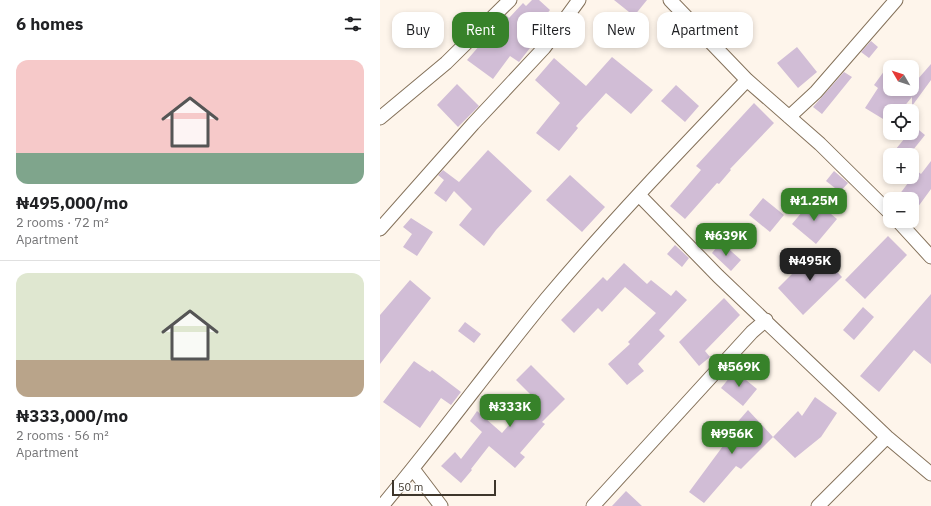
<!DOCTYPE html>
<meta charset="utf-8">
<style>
:root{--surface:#fff;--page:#f6f6f6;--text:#202124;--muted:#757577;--line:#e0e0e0;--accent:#37822a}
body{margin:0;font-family:"IBM Plex Sans",sans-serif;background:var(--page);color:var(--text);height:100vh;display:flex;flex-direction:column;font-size:15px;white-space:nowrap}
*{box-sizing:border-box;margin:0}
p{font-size:13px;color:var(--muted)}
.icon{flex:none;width:22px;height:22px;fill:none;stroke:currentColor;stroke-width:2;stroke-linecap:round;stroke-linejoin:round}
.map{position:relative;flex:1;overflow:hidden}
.details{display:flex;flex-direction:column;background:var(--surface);width:380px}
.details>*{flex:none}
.guide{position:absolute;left:12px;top:12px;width:380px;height:36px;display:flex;gap:8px}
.needle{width:26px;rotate:309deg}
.fabs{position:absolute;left:503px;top:60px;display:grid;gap:8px}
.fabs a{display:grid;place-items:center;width:36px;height:36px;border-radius:8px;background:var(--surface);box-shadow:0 2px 6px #0003;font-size:20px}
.scale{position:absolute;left:12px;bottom:10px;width:104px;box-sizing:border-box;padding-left:4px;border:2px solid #3e362b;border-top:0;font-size:11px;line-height:14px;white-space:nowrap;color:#3e362b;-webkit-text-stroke:3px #fff;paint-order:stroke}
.price{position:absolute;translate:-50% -34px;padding:0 9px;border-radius:8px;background:var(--accent);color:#fff;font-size:13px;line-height:26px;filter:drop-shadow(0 1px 2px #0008)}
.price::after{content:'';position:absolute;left:50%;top:24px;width:12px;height:9px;margin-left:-6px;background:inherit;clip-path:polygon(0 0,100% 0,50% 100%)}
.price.current{background:#222;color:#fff}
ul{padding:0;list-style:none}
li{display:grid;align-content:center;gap:8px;height:212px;padding:0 16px}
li+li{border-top:1px solid var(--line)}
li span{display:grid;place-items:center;height:124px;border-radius:12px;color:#555}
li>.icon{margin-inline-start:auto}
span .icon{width:72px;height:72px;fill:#fffc;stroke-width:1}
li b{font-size:17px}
h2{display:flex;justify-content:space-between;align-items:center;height:48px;padding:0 16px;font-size:17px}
.chip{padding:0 14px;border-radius:12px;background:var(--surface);box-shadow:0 2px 6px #0003;font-size:14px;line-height:36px}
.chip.current{background:var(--accent);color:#fff}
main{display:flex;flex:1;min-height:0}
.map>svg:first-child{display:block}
</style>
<main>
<section class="details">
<h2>6 homes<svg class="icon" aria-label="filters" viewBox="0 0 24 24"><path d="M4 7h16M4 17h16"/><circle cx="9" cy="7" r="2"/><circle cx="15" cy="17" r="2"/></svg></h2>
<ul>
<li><span style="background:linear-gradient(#f6c9c9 75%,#7fa58c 0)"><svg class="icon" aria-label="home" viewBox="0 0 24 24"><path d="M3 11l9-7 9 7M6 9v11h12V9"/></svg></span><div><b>₦495,000/mo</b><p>2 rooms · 72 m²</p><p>Apartment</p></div></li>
<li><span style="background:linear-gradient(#dfe7d0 70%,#b9a48a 0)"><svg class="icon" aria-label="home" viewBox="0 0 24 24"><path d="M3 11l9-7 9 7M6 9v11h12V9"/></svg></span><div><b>₦333,000/mo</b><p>2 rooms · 56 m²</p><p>Apartment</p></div></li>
</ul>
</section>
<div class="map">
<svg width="551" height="506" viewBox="0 0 551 506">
<rect width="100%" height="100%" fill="#fef5eb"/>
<path fill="#d1bdd6" d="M 152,0 L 159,0 L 170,10 L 150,34 L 157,39 L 139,62 L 130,56 L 113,79 L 87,60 L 126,15 L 129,18 L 143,3 L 146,6 Z
M 234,0 L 267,0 L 254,16 Z
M 491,41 L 498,47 L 489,58 L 481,52 Z
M 417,47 L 437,72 L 418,88 L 397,63 Z
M 232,57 L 273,90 L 251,114 L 226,93 L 196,126 L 198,128 L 179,151 L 156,133 L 180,103 L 155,80 L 174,58 L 206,86 Z
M 510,63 L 510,89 L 532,89 L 532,77 L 537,80 L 551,64 L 551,80 L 532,106 L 532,97 L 522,109 L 518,106 L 515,111 L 510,111 L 510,118 L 508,122 L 485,108 L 498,88 L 494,85 Z
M 464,72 L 472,77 L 442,114 L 433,107 Z
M 77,84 L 99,106 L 78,127 L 57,105 Z
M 296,85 L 319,106 L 305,122 L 281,101 Z
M 374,103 L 394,123 L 350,169 L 351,170 L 339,184 L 337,183 L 305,219 L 290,206 L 321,170 L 316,166 Z
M 534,126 L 545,135 L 529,155 L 511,155 L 529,133 L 532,133 Z
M 108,150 L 152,191 L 116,230 L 104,246 L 79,225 L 92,209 L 74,191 L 66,202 L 54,193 L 64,180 L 58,175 L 63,170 L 79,182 Z
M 551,161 L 551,189 L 532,215 L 532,199 L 516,199 L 537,171 L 541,174 Z
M 454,171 L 468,183 L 460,192 L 446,181 Z
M 190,175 L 225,207 L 202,232 L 166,200 Z
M 383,198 L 404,215 L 390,232 L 369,215 Z
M 433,199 L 457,219 L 436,244 L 412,224 Z
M 31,218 L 53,232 L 37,256 L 23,247 L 32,234 L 23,227 Z
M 508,236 L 527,255 L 485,299 L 465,280 Z
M 341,242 L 361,260 L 351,271 L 332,253 Z
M 295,245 L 309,258 L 302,267 L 287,254 Z
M 436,250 L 462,277 L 423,315 L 398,288 Z
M 244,263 L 267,284 L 271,280 L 291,296 L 296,290 L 307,300 L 279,330 L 285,336 L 258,364 L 264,371 L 247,385 L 228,364 L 250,344 L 248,342 L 276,313 L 245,287 L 222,312 L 218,308 L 194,333 L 181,320 L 223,277 L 227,281 Z
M 30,280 L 51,298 L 0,364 L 0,315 Z
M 551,294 L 551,364 L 534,350 L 499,392 L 480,376 Z
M 344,298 L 360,315 L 325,351 L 330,357 L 319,366 L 299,342 Z
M 483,307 L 494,317 L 474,340 L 463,330 Z
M 85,322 L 101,334 L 94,343 L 78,331 Z
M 34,361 L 50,372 L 52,370 L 81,392 L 71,405 L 61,398 L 40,428 L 3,402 Z
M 151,365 L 185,399 L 162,422 L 165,424 L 140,453 L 145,457 L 135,468 L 109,446 L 91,469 L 92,470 L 81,483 L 61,466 L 75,452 L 81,459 L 102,432 L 90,421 L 97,411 L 122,433 L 153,397 L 136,380 Z
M 355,371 L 377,389 L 363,406 L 341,388 Z
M 435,397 L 457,413 L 441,437 L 415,458 L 393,437 L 418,411 L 422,416 Z
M 368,410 L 393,437 L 361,469 L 356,466 L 324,503 L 309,492 L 343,446 L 340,442 Z
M 246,491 L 262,506 L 232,506 Z"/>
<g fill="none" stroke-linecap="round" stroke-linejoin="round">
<defs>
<path id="minor" d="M 290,0 L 367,80 L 440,144 L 510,213
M 409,117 L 436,92 L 516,0
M 0,118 L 66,63 L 130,0
M 259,195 L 338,276 L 507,437 L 551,474
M 518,221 L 551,257
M 0,229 L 93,124 L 164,48 L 199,0
M 33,469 L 61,506
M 2,506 C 59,438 111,366 167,298 C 231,222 299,151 367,80
M 213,506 L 372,332 L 386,320
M 438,506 L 507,437"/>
</defs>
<use href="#minor" stroke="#84715a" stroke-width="15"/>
<use href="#minor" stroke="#fff" stroke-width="13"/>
</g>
</svg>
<div class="fabs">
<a><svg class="needle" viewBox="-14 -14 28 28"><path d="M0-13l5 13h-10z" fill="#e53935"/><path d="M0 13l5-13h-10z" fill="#757577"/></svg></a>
<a><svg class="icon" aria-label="locate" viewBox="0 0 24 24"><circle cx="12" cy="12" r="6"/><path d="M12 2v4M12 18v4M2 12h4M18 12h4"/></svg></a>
<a>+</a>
<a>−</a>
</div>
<div class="scale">50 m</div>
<b class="price" style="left:434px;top:222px">₦1.25M</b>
<b class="price" style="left:346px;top:257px">₦639K</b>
<b class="price current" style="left:430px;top:282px">₦495K</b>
<b class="price" style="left:359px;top:388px">₦569K</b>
<b class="price" style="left:130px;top:428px">₦333K</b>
<b class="price" style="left:352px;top:455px">₦956K</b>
<div class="guide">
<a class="chip">Buy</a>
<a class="chip current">Rent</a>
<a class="chip">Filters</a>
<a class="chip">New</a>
<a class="chip">Apartment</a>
</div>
</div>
</main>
